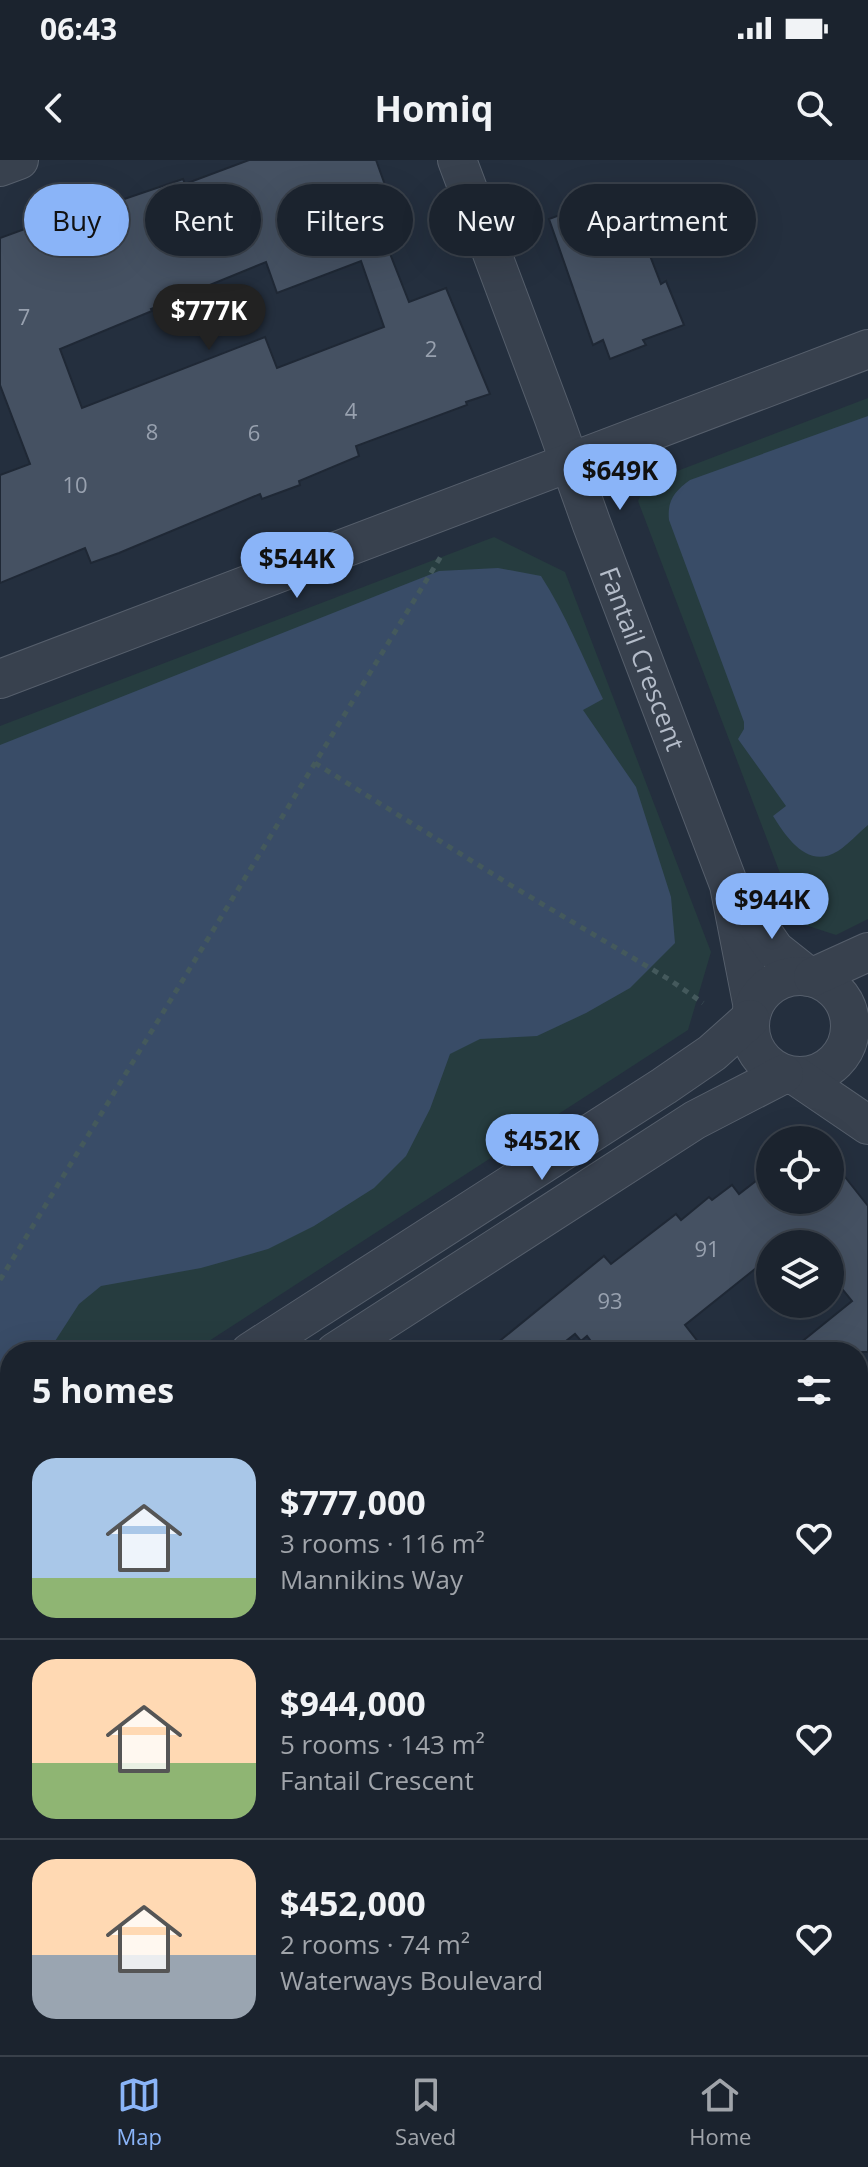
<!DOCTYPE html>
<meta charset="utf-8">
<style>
:root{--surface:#1b232e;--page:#282f3a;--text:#f1f3f6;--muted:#a0a4aa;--line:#39404a;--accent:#8ab4f8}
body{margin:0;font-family:"Open Sans",sans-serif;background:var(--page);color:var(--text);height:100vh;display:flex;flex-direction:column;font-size:30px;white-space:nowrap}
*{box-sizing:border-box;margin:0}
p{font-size:26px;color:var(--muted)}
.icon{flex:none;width:44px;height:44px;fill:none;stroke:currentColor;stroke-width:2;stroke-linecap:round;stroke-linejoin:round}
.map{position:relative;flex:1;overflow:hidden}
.sheet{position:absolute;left:0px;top:1182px;width:868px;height:714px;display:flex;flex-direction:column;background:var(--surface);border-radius:32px 32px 0 0;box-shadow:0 8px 32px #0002,0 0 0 2px var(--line)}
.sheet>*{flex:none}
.hud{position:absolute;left:24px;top:24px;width:820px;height:72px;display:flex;gap:16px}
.fabs{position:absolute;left:756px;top:966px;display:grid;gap:16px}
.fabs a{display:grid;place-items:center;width:88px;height:88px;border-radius:50%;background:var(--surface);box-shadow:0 8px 32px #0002,0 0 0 2px var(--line);font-size:40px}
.price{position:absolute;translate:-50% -68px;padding:0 18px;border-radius:28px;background:var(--accent);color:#111;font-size:26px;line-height:52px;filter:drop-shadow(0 2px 4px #0008)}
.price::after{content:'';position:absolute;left:50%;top:48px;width:24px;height:18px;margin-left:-12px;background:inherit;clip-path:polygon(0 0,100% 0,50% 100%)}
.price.on{background:#222;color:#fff}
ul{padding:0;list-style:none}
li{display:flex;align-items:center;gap:24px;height:200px;padding:0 32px}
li+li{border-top:2px solid var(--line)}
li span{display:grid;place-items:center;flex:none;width:224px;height:160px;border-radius:24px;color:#555}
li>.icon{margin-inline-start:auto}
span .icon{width:96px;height:96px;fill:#fffc;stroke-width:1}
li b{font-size:34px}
h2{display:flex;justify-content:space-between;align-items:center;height:96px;padding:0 32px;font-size:34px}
.chip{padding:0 28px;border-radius:36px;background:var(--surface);box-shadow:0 8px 32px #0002,0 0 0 2px var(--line);font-size:28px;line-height:72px}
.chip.on{background:var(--accent);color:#111}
.status{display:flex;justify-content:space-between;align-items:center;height:56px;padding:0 40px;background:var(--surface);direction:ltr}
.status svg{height:22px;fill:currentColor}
header{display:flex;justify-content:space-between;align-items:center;height:104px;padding:0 32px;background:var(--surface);font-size:36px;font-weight:700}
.tab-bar{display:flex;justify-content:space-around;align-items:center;height:112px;border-top:2px solid var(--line);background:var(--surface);font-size:22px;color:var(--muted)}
.tab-bar a{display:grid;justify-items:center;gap:4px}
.tab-bar .on{color:var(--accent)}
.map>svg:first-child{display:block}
</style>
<div class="status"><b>06:43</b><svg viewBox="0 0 49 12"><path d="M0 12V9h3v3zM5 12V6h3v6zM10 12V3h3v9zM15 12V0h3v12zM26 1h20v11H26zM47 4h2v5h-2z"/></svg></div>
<header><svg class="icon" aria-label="back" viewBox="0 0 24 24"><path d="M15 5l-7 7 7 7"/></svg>Homiq<svg class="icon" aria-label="search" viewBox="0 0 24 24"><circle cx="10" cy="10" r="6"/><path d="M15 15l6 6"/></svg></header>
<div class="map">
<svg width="868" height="1895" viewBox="0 0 868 1895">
<rect width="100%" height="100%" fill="#242f3e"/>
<path fill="#263c3f" d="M 868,238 L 868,759 L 836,775 L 799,763 L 638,341 L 646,323 Z
M 494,377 L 565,412 L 711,792 L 688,870 L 192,1192 L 10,1192 L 10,1310 L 0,1316 L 0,566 Z
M 10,1497 L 10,1818 L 0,1802 L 0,1508 Z
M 54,1886 L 375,1886 L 382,1895 L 61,1895 Z"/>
<path fill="#394c67" d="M 868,256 L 868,665 C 858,673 849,684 838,691 C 808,710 787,678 773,656 L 786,646 L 738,579 L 744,569 L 744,562 L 669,360 C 667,340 675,331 690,320 Z
M 498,408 L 541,416 C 565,453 583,498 603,539 L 583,550 L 636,627 L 671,737 L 675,783 L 630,828 L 586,853 L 537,876 L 480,879 L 450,894 L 430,949 L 406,996 L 374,1028 L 314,1066 L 268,1089 L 201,1108 L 101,1126 L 79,1144 L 48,1192 L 10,1192 L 10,1244 L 0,1255 L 0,585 L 439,411 Z"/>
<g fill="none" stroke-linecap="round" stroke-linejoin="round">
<path stroke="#394c67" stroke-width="12" d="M 195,1886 L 205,1895"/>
</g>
<path fill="#455162" stroke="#1f2835" stroke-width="2" fill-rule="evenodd" d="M 249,0 L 376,0 L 390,39 L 399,35 L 412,69 L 405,72 L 408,77 L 387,86 L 409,142 L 446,128 L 490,234 L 466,242 L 467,245 L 356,286 L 359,296 L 299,321 L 300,325 L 262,339 L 260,334 L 119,393 L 91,403 L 85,388 L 0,423 L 0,315 L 30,304 L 0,225 L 0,78 L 93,44 L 95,49 L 183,19 L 185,24 ZM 361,101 L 384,167 L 277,208 L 265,177 L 82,248 L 60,189 L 152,151 L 151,149 L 266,102 L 277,133 Z
M 621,32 L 636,71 L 640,70 L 661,124 L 666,121 L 684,165 L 643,180 L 646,185 L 610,199 L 603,180 L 593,185 L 549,59 Z
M 830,998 L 868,1046 L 868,1192 L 789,1192 L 852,1141 L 830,1114 L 830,1084 L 770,1084 L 770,1097 L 685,1165 L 706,1192 L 599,1192 L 587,1176 L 581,1181 L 575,1174 L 552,1192 L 486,1192 L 604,1096 L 611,1104 L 676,1054 L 681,1060 L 709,1037 L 712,1040 L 732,1025 L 739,1034 L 770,1010 L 770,1040 L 830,1040 Z"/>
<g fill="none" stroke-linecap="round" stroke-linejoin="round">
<defs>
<g id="street">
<path id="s1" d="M 457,0 L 553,256 L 592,365 L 729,725 L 753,848"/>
<path d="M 0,7 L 19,0"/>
<path d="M 0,519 L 868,189"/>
<path d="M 738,737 L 775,790 L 809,817"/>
<circle cx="800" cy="866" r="50"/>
<path d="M 813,817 L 868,792"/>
<path d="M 796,916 L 868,965"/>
<path d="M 250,1192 L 664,926 L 712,893 L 750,859"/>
<path d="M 335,1192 L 695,960 L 784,914"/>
<path d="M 0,1365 L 10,1357"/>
<path d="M 858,1406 L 868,1398"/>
<path d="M 0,1435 L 10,1426"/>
<path d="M 858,1693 L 868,1705"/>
<path d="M 405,1886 L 413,1895"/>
</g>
<path id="highway" d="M 0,1840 L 10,1854
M 32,1886 L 38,1895"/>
</defs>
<use href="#street" stroke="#565f6c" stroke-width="40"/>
<use href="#highway" stroke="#434c59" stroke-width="46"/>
<path stroke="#44595c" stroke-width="5" stroke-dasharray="6 6" stroke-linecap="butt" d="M 315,603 L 512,726 L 670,820 L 703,843
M 0,1120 L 443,393
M 198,1192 L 214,1182
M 342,1886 L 349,1895"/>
<use href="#street" stroke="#38414e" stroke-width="38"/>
<use href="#highway" stroke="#746855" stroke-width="44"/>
</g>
<g text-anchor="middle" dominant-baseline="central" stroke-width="6" stroke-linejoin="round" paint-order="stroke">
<g font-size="22" fill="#98a1af">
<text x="24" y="156">7</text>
<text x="431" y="188">2</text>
<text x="351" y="250">4</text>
<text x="152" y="271">8</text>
<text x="254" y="272">6</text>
<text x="75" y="324">10</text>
<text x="707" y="1088">91</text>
<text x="610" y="1140">93</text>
</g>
<g font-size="26" fill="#b4bcc9" stroke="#1d2633">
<text stroke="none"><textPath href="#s1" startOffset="532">Fantail Crescent</textPath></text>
</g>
</g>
</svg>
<div class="fabs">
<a><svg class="icon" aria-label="locate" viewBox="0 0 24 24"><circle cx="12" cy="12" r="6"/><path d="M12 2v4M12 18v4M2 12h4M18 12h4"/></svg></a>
<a><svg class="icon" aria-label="layers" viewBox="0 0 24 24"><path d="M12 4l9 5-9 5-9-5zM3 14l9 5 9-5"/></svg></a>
</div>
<b class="price on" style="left:209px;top:192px">$777K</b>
<b class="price" style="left:620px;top:352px">$649K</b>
<b class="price" style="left:297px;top:440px">$544K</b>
<b class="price" style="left:772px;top:781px">$944K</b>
<b class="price" style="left:542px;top:1022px">$452K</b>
<div class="hud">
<a class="chip on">Buy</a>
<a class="chip">Rent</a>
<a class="chip">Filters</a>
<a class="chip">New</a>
<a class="chip">Apartment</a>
</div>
<section class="sheet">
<h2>5 homes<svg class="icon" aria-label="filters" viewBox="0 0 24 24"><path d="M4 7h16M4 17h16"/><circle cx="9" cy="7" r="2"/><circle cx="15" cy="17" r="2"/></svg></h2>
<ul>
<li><span style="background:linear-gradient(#a9c7e8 75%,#8fb573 0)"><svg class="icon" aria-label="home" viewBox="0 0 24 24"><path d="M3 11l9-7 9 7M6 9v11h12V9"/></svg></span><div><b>$777,000</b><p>3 rooms · 116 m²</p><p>Mannikins Way</p></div><svg class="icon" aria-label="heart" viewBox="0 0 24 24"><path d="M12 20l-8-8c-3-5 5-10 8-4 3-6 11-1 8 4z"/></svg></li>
<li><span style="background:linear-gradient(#ffd9b3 65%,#8fb573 0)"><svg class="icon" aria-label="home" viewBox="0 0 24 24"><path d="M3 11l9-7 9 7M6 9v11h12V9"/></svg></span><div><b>$944,000</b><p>5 rooms · 143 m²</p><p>Fantail Crescent</p></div><svg class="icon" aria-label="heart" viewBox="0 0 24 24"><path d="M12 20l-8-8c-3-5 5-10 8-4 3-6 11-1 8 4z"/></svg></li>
<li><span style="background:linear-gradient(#ffd9b3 60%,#9aa5b1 0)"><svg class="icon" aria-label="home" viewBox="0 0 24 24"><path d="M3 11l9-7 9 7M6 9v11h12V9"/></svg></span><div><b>$452,000</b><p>2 rooms · 74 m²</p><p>Waterways Boulevard</p></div><svg class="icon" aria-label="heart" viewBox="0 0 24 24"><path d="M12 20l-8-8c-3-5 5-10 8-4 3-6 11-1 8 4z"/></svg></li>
</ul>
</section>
</div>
<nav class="tab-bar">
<a class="on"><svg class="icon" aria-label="map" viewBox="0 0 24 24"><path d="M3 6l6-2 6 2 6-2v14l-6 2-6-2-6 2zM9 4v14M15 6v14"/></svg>Map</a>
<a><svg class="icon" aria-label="saved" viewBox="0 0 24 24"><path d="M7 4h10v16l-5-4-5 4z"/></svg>Saved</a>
<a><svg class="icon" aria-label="home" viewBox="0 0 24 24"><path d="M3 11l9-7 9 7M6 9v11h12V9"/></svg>Home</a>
</nav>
